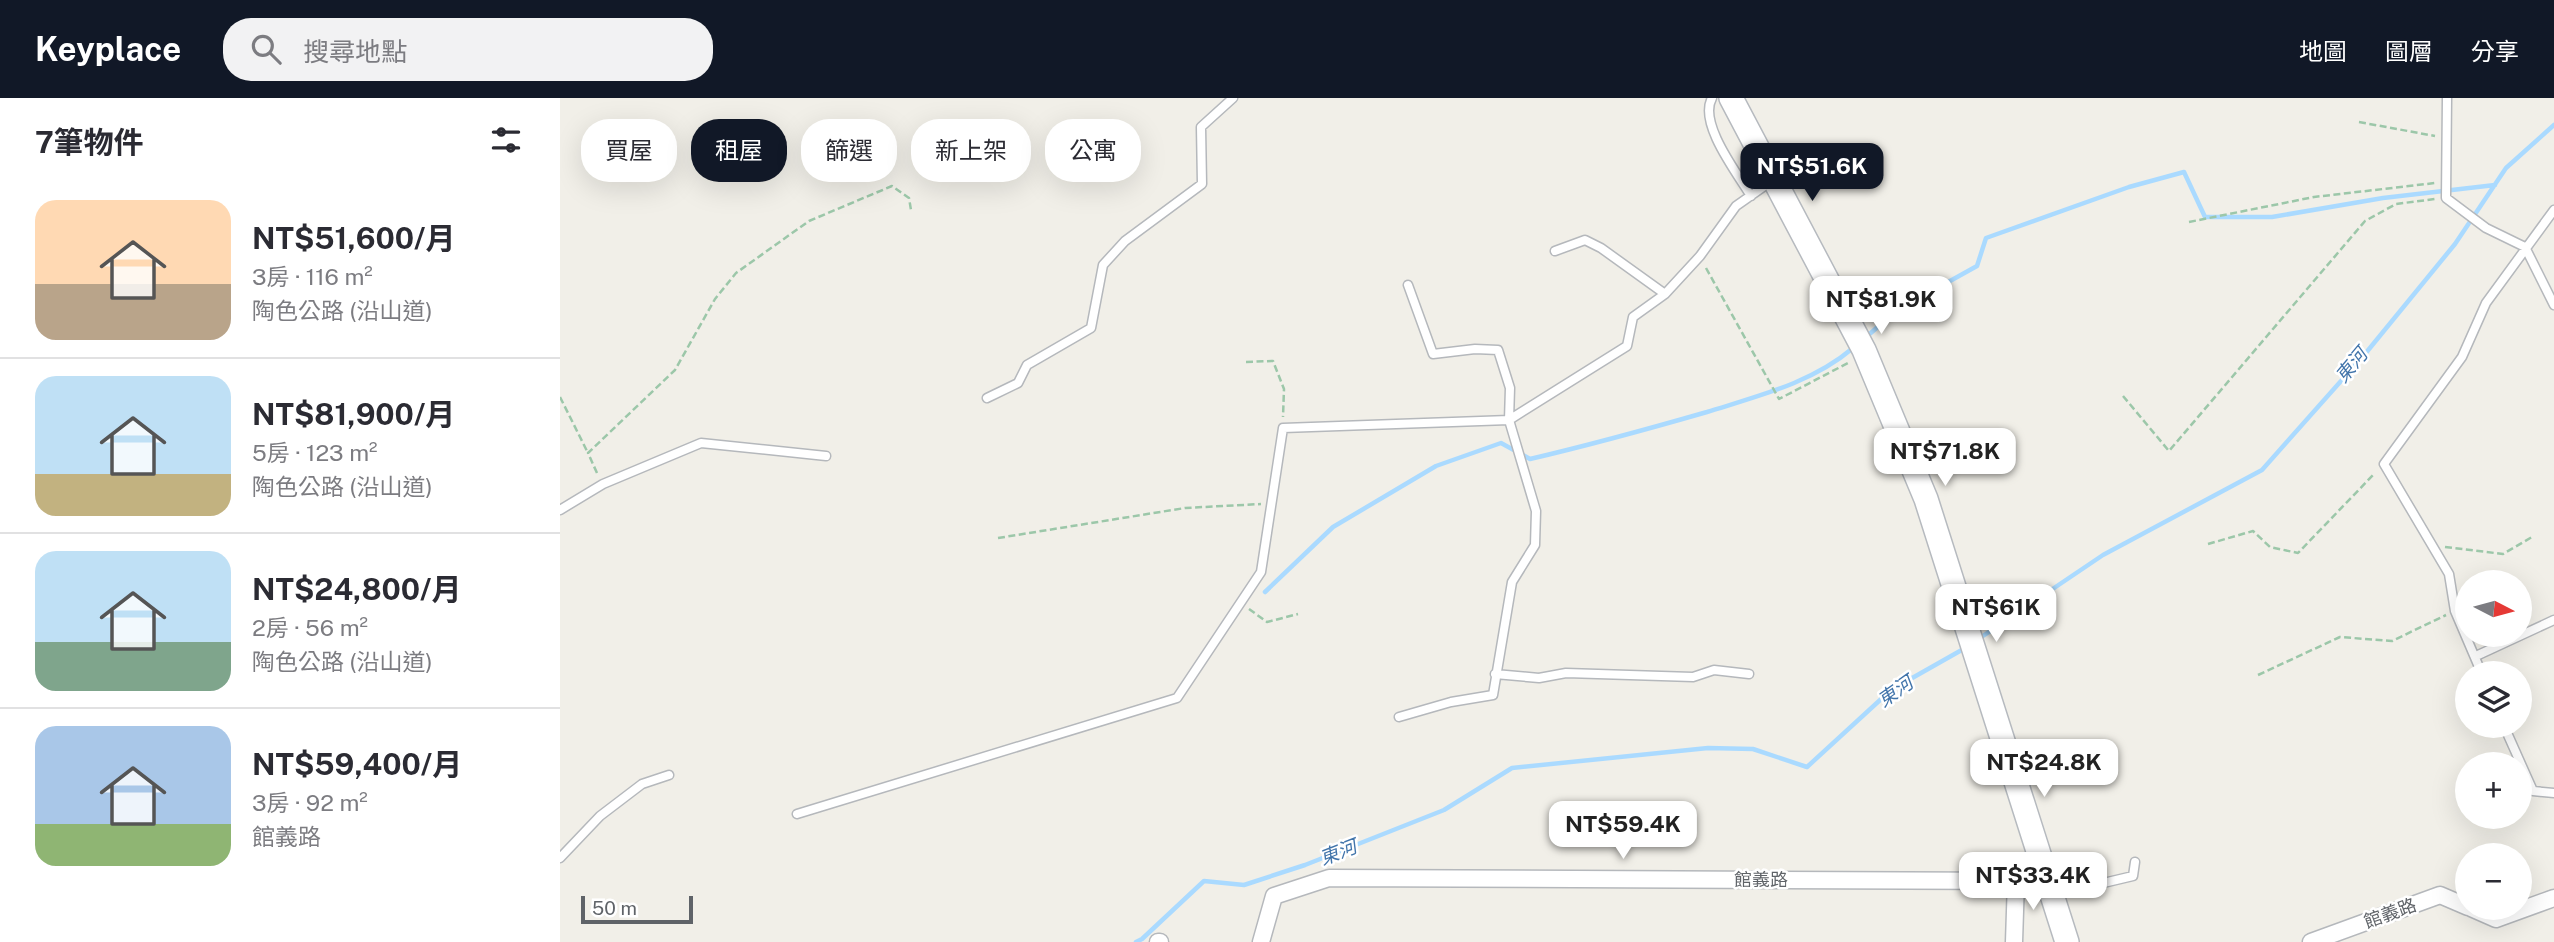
<!DOCTYPE html>
<html lang="zh-TW">
<meta charset="utf-8">
<style>
:root{--surface:#fff;--page:#f2f2f3;--text:#2b2b33;--muted:#7c7c81;--line:#e1e1e2;--accent:#111827}
body{margin:0;font-family:"Public Sans","Noto Sans TC",sans-serif;background:var(--page);color:var(--text);height:100vh;display:flex;flex-direction:column;font-size:26px;white-space:nowrap}
*{box-sizing:border-box;margin:0}
p{font-size:23px;color:var(--muted)}
.icon{flex:none;width:38px;height:38px;fill:none;stroke:currentColor;stroke-width:2;stroke-linecap:round;stroke-linejoin:round}
.map{position:relative;flex:1;overflow:hidden}
.sheet{display:flex;flex-direction:column;background:var(--surface);width:560px}
.sheet>*{flex:none}
.top-card{position:absolute;left:21px;top:21px;width:665px;height:63px;display:flex;gap:14px}
.needle{width:46px;rotate:96deg}
.fabs{position:absolute;left:1895px;top:472px;display:grid;gap:14px}
.fabs a{display:grid;place-items:center;width:77px;height:77px;border-radius:50%;background:var(--surface);box-shadow:0 7px 28px #0002;font-size:35px}
.scale{position:absolute;left:21px;bottom:18px;width:112px;box-sizing:border-box;padding-left:7px;border:4px solid #5f6368;border-top:0;font-size:19px;line-height:24px;white-space:nowrap;color:#5f6368;-webkit-text-stroke:5px #fff;paint-order:stroke}
.price{position:absolute;translate:-50% -60px;padding:0 16px;border-radius:14px;background:#fff;color:#222;font-size:23px;line-height:46px;filter:drop-shadow(0 2px 4px #0008)}
.price::after{content:'';position:absolute;left:50%;top:42px;width:21px;height:16px;margin-left:-10px;background:inherit;clip-path:polygon(0 0,100% 0,50% 100%)}
.price.active{background:var(--accent);color:#fff}
ul{padding:0;list-style:none}
li{display:flex;align-items:center;gap:21px;height:175px;padding:0 35px}
li+li{border-top:2px solid var(--line)}
li span{display:grid;place-items:center;flex:none;width:196px;height:140px;border-radius:21px;color:#555}
li>.icon{margin-inline-start:auto}
span .icon{width:84px;height:84px;fill:#fffc;stroke-width:1}
li b{font-size:30px}
h2{display:flex;justify-content:space-between;align-items:center;height:84px;padding:0 35px;font-size:30px}
.chip{padding:0 24px;border-radius:28px;background:var(--surface);box-shadow:0 7px 28px #0002;font-size:24px;line-height:63px}
.chip.active{background:var(--accent);color:#fff}
header{display:flex;align-items:center;gap:42px;box-sizing:border-box;height:98px;padding:0 35px;background:var(--accent);color:#fff}
header strong{font-size:33px}
nav{display:flex;gap:38px;margin-inline-start:auto;font-size:24px}
.search{width:490px;height:63px;background:var(--page);display:flex;align-items:center;gap:18px;box-sizing:border-box;padding:0 24px;border-radius:28px;color:var(--muted);font-size:26px}
main{display:flex;flex:1;min-height:0}
.map>svg:first-child{display:block}
</style>
<header>
<strong>Keyplace</strong>
<div class="search"><svg class="icon" aria-label="search" viewBox="0 0 24 24"><circle cx="10" cy="10" r="6"/><path d="M15 15l6 6"/></svg>搜尋地點</div>
<nav><a>地圖</a><a>圖層</a><a>分享</a></nav>
</header>
<main>
<section class="sheet">
<h2>7筆物件<svg class="icon" aria-label="filters" viewBox="0 0 24 24"><path d="M4 7h16M4 17h16"/><circle cx="9" cy="7" r="2"/><circle cx="15" cy="17" r="2"/></svg></h2>
<ul>
<li><span style="background:linear-gradient(#ffd9b3 60%,#b9a48a 0)"><svg class="icon" aria-label="home" viewBox="0 0 24 24"><path d="M3 11l9-7 9 7M6 9v11h12V9"/></svg></span><div><b>NT$51,600/月</b><p>3房 · 116 m²</p><p>陶色公路 (沿山道)</p></div></li>
<li><span style="background:linear-gradient(#bfe0f5 70%,#c2b280 0)"><svg class="icon" aria-label="home" viewBox="0 0 24 24"><path d="M3 11l9-7 9 7M6 9v11h12V9"/></svg></span><div><b>NT$81,900/月</b><p>5房 · 123 m²</p><p>陶色公路 (沿山道)</p></div></li>
<li><span style="background:linear-gradient(#bfe0f5 65%,#7fa58c 0)"><svg class="icon" aria-label="home" viewBox="0 0 24 24"><path d="M3 11l9-7 9 7M6 9v11h12V9"/></svg></span><div><b>NT$24,800/月</b><p>2房 · 56 m²</p><p>陶色公路 (沿山道)</p></div></li>
<li><span style="background:linear-gradient(#a9c7e8 70%,#8fb573 0)"><svg class="icon" aria-label="home" viewBox="0 0 24 24"><path d="M3 11l9-7 9 7M6 9v11h12V9"/></svg></span><div><b>NT$59,400/月</b><p>3房 · 92 m²</p><p>館義路</p></div></li>
</ul>
</section>
<div class="map">
<svg width="1994" height="844" viewBox="0 0 1994 844">
<rect width="100%" height="100%" fill="#f1efe8"/>
<g fill="none" stroke-linecap="round" stroke-linejoin="round">
<path stroke="#aadaff" stroke-width="4.5" d="M 1305,240 L 1336,213 L 1417,168 L 1426,140 L 1569,89 L 1624,74 L 1645,119 L 1712,119 L 1823,100 L 1935,87
M 705,494 L 773,429 L 876,368 L 941,345 L 970,361 C 1030,347 1088,331 1147,314 C 1198,298 1252,285 1293,250
M 1417,542 L 1543,457 L 1702,372 L 1805,256 L 1895,146 L 1946,70 L 1994,27
M 576,844 L 582,841 L 644,783 L 684,787 L 745,767 L 884,712 L 952,670 L 1148,650 L 1193,651 L 1247,669 L 1331,592 L 1407,549"/>
<defs>
<path id="service" d="M 1152,0 C 1138,25 1177,75 1191,98
M 1887,0 L 1886,100 L 1926,130 L 1965,149 L 1994,207
M 995,153 L 1025,142 L 1041,150 L 1105,196
M 427,300 L 458,285 L 467,267 L 531,230 L 543,167 L 565,143 L 642,86 L 641,29 L 673,0
M 0,412 L 43,386 L 141,345 L 266,358
M 1916,558 L 1994,522
M 935,576 L 979,580 L 1006,575 L 1133,579 L 1154,572 L 1189,576
M 1922,576 L 1895,513 L 1889,476 L 1824,366 L 1902,259 L 1926,205 L 1994,112
M 839,619 L 891,604 L 933,597 L 952,484 L 975,447 L 976,413 L 949,322 L 950,290 L 938,252 L 915,251 L 873,256 L 848,187
M 1944,628 L 1973,693 L 1994,695
M 237,716 L 617,600 L 701,474 L 723,330 L 949,322 L 1067,248 L 1073,219 L 1105,196 L 1140,158 L 1176,108 L 1213,82
M 0,760 L 40,718 L 82,686 L 109,677
M 1490,783 L 1535,787 L 1573,778 L 1575,764"/>
<path id="minor" d="M 1911,810 L 1936,821 L 1994,800
M 598,844 L 600,844
M 701,844 L 714,798 L 769,780 L 1487,783
M 1454,844 L 1456,782
M 1751,844 L 1880,797 L 1908,809"/>
<path id="secondary" d="M 1171,0 L 1304,252 L 1366,401 L 1507,844"/>
</defs>
<use href="#service" stroke="#b5b8bc" stroke-width="11"/>
<use href="#minor" stroke="#b5b8bc" stroke-width="19"/>
<use href="#secondary" stroke="#b6babf" stroke-width="26"/>
<path stroke="#9cc7a9" stroke-width="2.5" stroke-dasharray="7 3.5" stroke-linecap="butt" d="M 1799,24 L 1875,38
M 1629,124 L 1754,99 L 1875,85
M 1146,170 L 1219,301 L 1288,265
M 686,264 L 713,263 L 724,291 L 723,319
M 1563,298 L 1609,353 L 1805,123 L 1836,106 L 1875,101
M 0,299 L 28,355
M 37,375 L 28,355 L 115,272 L 155,201 L 176,175 L 249,123 L 332,88 L 349,100 L 351,112
M 438,440 L 625,410 L 701,406
M 1648,446 L 1693,433 L 1710,449 L 1738,455 L 1815,375
M 1885,449 L 1943,456 L 1972,439
M 689,511 L 707,524 L 738,516
M 1698,577 L 1780,539 L 1832,543 L 1886,517"/>
<use href="#service" stroke="#fff" stroke-width="8"/>
<use href="#minor" stroke="#fff" stroke-width="16"/>
<use href="#secondary" stroke="#fff" stroke-width="23"/>
</g>
<g text-anchor="middle" dominant-baseline="central" stroke-width="5" stroke-linejoin="round" paint-order="stroke">
<g font-size="18" fill="#5f6368" stroke="#fff">
<text x="1201" y="781">館義路</text>
<text transform="translate(1830 815) rotate(-20)">館義路</text>
</g>
<g font-size="19" font-style="italic" fill="#4174aa" stroke="#fff">
<text transform="translate(1791 267) rotate(-50)">東河</text>
<text transform="translate(1335 593) rotate(-35)">東河</text>
<text transform="translate(778 754) rotate(-21)">東河</text>
</g>
</g>
</svg>
<div class="fabs">
<a><svg class="needle" viewBox="-14 -14 28 28"><path d="M0-13l5 13h-10z" fill="#e53935"/><path d="M0 13l5-13h-10z" fill="#7c7c81"/></svg></a>
<a><svg class="icon" aria-label="layers" viewBox="0 0 24 24"><path d="M12 4l9 5-9 5-9-5zM3 14l9 5 9-5"/></svg></a>
<a>+</a>
<a>−</a>
</div>
<div class="scale">50 m</div>
<b class="price active" style="left:1252px;top:105px">NT$51.6K</b>
<b class="price" style="left:1321px;top:238px">NT$81.9K</b>
<b class="price" style="left:1385px;top:390px">NT$71.8K</b>
<b class="price" style="left:1436px;top:546px">NT$61K</b>
<b class="price" style="left:1484px;top:701px">NT$24.8K</b>
<b class="price" style="left:1063px;top:763px">NT$59.4K</b>
<b class="price" style="left:1473px;top:814px">NT$33.4K</b>
<div class="top-card">
<a class="chip">買屋</a>
<a class="chip active">租屋</a>
<a class="chip">篩選</a>
<a class="chip">新上架</a>
<a class="chip">公寓</a>
</div>
</div>
</main>
